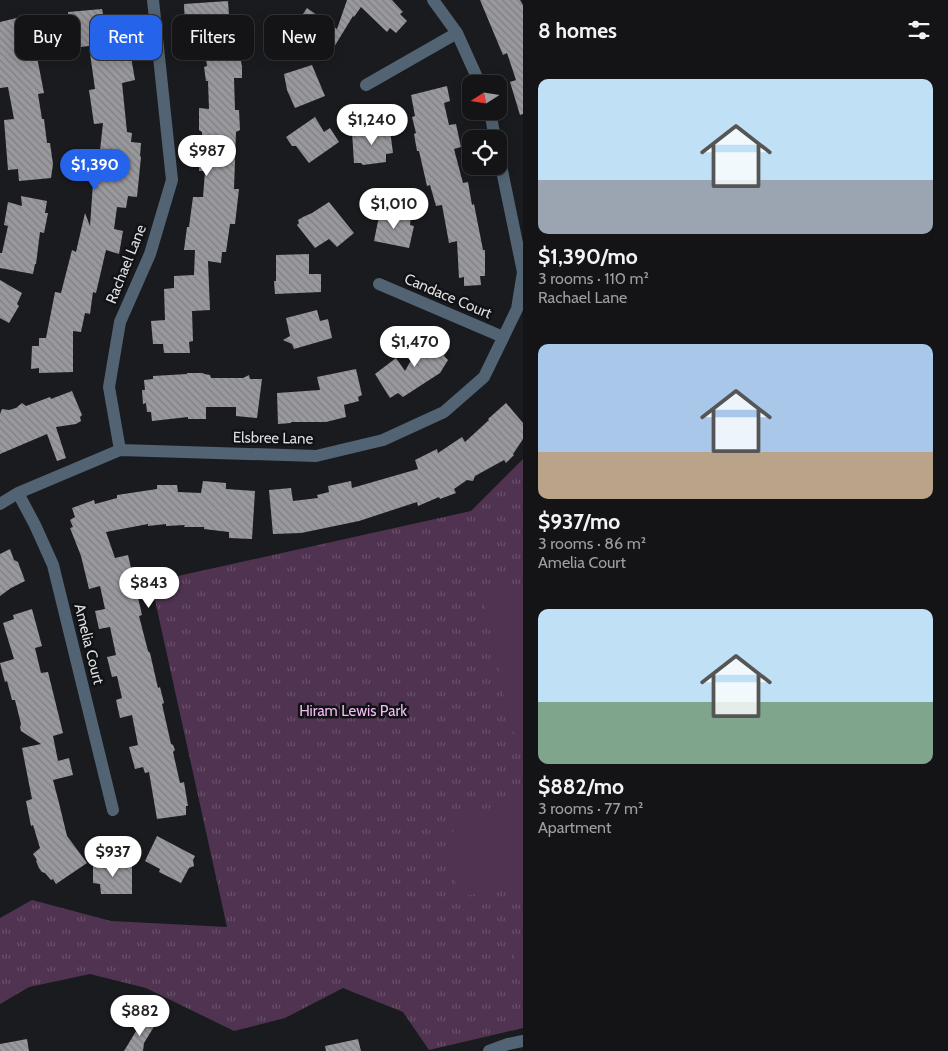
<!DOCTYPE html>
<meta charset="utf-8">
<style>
:root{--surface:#141417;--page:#212124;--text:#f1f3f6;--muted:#9d9ea1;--line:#333336;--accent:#2563eb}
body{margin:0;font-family:Cabin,sans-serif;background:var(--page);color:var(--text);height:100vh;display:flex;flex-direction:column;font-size:19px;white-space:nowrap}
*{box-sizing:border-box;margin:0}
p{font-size:16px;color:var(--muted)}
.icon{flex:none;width:28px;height:28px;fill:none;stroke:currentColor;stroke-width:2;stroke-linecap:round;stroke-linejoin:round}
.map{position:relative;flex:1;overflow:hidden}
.side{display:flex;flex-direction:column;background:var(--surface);width:425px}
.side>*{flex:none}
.guide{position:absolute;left:15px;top:15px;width:432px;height:45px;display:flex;gap:10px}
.needle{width:32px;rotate:258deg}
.buttons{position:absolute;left:462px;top:75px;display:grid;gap:10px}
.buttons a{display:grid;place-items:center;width:45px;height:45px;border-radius:10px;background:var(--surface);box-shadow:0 2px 12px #0003,0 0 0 1px var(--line);font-size:25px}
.price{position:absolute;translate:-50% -42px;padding:0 11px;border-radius:18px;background:#fff;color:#222;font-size:16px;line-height:32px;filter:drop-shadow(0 1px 2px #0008)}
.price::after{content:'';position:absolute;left:50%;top:30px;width:15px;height:11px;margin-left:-8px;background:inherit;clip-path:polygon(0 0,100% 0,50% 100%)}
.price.on{background:var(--accent);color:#fff}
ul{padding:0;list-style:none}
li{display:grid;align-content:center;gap:10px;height:265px;padding:0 15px}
li span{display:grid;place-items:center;height:155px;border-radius:10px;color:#555}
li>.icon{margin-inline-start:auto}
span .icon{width:90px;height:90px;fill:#fffc;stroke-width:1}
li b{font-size:21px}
h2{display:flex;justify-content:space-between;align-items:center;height:60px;padding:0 15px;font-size:21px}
.chip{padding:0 18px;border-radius:10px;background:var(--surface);box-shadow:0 2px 12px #0003,0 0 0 1px var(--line);font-size:18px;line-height:45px}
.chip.on{background:var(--accent);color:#fff}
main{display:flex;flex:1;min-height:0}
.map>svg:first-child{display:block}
</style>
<main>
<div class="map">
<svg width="523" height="1051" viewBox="0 0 523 1051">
<defs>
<pattern id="park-tufts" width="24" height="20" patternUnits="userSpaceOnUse" patternTransform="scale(1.25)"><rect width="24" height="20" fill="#503351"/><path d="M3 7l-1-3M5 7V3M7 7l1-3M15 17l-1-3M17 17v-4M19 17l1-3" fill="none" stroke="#69506a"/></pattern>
<pattern id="building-back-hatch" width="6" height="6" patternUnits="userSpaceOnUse" patternTransform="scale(1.25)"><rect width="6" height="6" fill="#99989c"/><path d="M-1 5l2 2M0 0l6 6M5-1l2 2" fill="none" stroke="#7f7e82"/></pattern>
</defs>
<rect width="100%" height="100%" fill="#1a1b1f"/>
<path fill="url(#park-tufts)" d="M 523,459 L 523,1028 L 429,1050 L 403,1012 L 343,988 L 285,1018 L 234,1031 L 146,988 L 90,974 L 29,987 L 0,1004 L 0,918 L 32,900 L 111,921 L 227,927 L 151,582 L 471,511 Z"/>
<path fill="#503351" d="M 523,587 L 523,735 L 519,736 L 512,731 L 484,601 L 489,594 Z
M 523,803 L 523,884 L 460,897 C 455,881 452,867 451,851 C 450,847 450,842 450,839 C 456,812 500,805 523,803 Z
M 523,941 L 523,997 L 514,955 L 518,946 Z"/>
<path fill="url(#building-back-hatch)" d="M 347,0 L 392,0 L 403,12 L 400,14 L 407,21 L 396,33 L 390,28 L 387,32 L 361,7 L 354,17 L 353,16 L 331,52 L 322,46 L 315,57 L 290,39 L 298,25 L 297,23 L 307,8 L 337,29 Z
M 480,0 L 520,0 L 523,5 L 523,114 L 520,115 L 510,82 L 516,80 L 507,53 L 503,55 Z
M 228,1 L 231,44 L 238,43 L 242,67 L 242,78 L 234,78 L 235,110 L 239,110 L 240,130 L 236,132 L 234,189 L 239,189 L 235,224 L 230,224 L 226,252 L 222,252 L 221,263 L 208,261 L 210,310 L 192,311 L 193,341 L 189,342 L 190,353 L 164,353 L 163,344 L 153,344 L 151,321 L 165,320 L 164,289 L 174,288 L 174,276 L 194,275 L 195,250 L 184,250 L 187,227 L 189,227 L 193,197 L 203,197 L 205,171 L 199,171 L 199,157 L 202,157 L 202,132 L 199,130 L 199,108 L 209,109 L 208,81 L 206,81 L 204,67 L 207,66 L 203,38 L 196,38 L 195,27 L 185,27 L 184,4 Z
M 102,9 L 105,22 L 113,21 L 117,50 L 119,50 L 120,59 L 131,57 L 135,80 L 122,83 L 127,132 L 132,133 L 131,142 L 141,143 L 140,156 L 141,157 L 137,197 L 128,196 L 126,208 L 117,207 L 114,229 L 123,231 L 119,254 L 106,250 L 96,293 L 93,292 L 90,314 L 85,313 L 81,332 L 73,331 L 73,372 L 39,373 L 39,368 L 31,369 L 32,346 L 39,346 L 39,338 L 46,338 L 55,292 L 61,293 L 72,250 L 76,252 L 85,213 L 90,226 L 94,169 L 98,169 L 103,123 L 94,124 L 89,90 L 95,89 L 89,46 L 72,48 L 68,12 Z
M 25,16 L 35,58 L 37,57 L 44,93 L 38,94 L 42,119 L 44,119 L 47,143 L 50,143 L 53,164 L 51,178 L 19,181 L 18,169 L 8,170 L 4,120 L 14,119 L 8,87 L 0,88 L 0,22 Z
M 312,65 L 325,96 L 295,108 L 287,90 L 284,74 Z
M 447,86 L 450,101 L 444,103 L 449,125 L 456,124 L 461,147 L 454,149 L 463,183 L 468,182 L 472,205 L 474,204 L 483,250 L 485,250 L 485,276 L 480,276 L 481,285 L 464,286 L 464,277 L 459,278 L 457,241 L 449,243 L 442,205 L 436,206 L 430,185 L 427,186 L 419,151 L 417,151 L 414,134 L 416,133 L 412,117 L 415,116 L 411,95 Z
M 315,117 L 324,132 L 330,128 L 339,142 L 309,163 L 296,146 L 292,146 L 286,137 Z
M 373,130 L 390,130 L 393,153 L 386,154 L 386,162 L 363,165 L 361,163 L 354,163 L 352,132 Z
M 21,196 L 47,201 L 45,213 L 48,213 L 44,233 L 40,232 L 36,264 L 35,264 L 33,274 L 0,268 L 0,253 L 2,253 L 8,226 L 4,225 L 8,202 L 22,206 Z
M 329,202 L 354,233 L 337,247 L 329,239 L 315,248 L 297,225 L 299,223 L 298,220 L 303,217 L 312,213 Z
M 380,211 L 411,217 L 410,225 L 414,226 L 409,248 L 374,241 Z
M 309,254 L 309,274 L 321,274 L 321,292 L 275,294 L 274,281 L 276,281 L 276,255 Z
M 0,280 L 22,293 L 17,304 L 19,306 L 9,323 L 0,318 Z
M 317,310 L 320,321 L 328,319 L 332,338 L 294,349 L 292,344 L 283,340 L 290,336 L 286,318 Z
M 426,333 L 450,347 L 444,356 L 448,360 L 440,373 L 403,397 L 398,393 L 390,398 L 375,374 L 396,358 L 405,371 Z
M 356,369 L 362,395 L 358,397 L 359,401 L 344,405 L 346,417 L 326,422 L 291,422 L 291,423 L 278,424 L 277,393 L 320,390 L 317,377 Z
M 187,373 L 203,373 L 204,374 L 210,375 L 211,378 L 243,378 L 249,375 L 250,379 L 262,379 L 257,418 L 236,416 L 236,407 L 206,407 L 206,419 L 188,419 L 188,417 L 152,421 L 151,412 L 147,412 L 146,403 L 143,404 L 142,390 L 145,390 L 144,380 L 153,379 L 153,376 L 187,374 Z
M 72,391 L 82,415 L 80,417 L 81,421 L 76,424 L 56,427 L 66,458 L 57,461 L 47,434 L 0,454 L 0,414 L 2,409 L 9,410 L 16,408 L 22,403 L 26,406 L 50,397 L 51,399 Z
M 506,403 L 523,423 L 523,439 L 513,454 L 514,455 L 506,463 L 504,460 L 475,476 L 473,481 L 467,480 L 454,489 L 456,493 L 440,499 L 439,497 L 418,506 L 417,502 L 359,521 L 301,533 L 273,534 L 269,490 L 291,488 L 293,501 L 318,498 L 317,495 L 329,492 L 328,486 L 351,481 L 352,488 L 418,469 L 415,460 L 437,449 L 438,453 L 462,437 L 465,442 L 489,420 L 488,419 Z
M 203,481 L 226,483 L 226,489 L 255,491 L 252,539 L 229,538 L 229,532 L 204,529 L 204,527 L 184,527 L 185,525 L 166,526 L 166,524 L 148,526 L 148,524 L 106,532 L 115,558 L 128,555 L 142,615 L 139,616 L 148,651 L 150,653 L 158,688 L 160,687 L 164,703 L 162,704 L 171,744 L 173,745 L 175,750 L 173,752 L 180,783 L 184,782 L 188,806 L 186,806 L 186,815 L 157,819 L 149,772 L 145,773 L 143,767 L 135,769 L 129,747 L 138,745 L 132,715 L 120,718 L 116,700 L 122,698 L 117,676 L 112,677 L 107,657 L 116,655 L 110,627 L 99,629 L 95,611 L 105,609 L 100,586 L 89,589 L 81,556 L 70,528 L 73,527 L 70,520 L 75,517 L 72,508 L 94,500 L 95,504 L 117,498 L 117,495 L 157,489 L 157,485 L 177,485 L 178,492 L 201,493 Z
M 10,549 L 14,560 L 18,562 L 25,581 L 11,588 L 0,596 L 0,554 Z
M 32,609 L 42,646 L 35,648 L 41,673 L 48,672 L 63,733 L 53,736 L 58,761 L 69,758 L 73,775 L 53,780 L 59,803 L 67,836 L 87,863 L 56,884 L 53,879 L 51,880 L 45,873 L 42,872 L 39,868 L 36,861 L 37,860 L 33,854 L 40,848 L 33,825 L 31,826 L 26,801 L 32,799 L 22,748 L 41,744 L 21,731 L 20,727 L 21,724 L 15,700 L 12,700 L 7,681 L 5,682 L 0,663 L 14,659 L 3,623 L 14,619 L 13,615 Z
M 157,836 L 195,856 L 193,860 L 194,866 L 189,868 L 181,883 L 159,872 L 160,869 L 145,861 Z
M 93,862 L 132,863 L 132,894 L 101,894 L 100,884 L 93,883 Z
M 144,1018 L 155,1025 L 144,1043 L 143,1051 L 124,1051 Z
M 27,1039 L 29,1051 L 0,1051 L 0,1044 Z
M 358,1039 L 361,1051 L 326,1051 L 325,1046 Z"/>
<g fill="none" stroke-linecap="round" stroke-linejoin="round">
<path stroke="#526473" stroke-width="12" d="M 433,0 L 457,33 L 480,84
M 366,85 L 457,33
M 490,111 L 495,139
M 379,284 L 503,337
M 120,450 L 109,387 L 120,322 L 150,254 L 172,180 L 153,0
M 18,493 L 35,525 L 53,565 L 113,810
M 0,504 L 18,493 L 120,450 L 316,456 L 383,440 L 444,412 L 484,377 L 517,309 L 523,272 L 499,156"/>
<path stroke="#526473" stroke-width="12" d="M 489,1051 L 508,1044 L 523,1041"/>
</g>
<g text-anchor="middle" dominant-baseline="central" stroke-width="5" stroke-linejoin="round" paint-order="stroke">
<g font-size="15" fill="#dedfe1" stroke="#111215">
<text transform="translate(126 264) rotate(-68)">Rachael Lane</text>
<text transform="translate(448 296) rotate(23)">Candace Court</text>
<text transform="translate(273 438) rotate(1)">Elsbree Lane</text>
<text transform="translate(89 644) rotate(76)">Amelia Court</text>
</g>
<g font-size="15" fill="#f4b9f4" stroke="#111215">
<text x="353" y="711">Hiram Lewis Park</text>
</g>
</g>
</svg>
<div class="buttons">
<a><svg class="needle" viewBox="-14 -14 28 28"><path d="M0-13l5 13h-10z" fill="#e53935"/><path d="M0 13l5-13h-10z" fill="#9d9ea1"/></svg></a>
<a><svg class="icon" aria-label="locate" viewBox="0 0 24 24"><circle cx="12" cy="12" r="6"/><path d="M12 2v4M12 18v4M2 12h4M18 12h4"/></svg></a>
</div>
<b class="price" style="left:372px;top:146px">$1,240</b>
<b class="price" style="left:207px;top:177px">$987</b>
<b class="price on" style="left:95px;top:191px">$1,390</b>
<b class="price" style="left:394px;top:230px">$1,010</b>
<b class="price" style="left:415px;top:368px">$1,470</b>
<b class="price" style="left:149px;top:609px">$843</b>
<b class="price" style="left:113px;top:878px">$937</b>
<b class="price" style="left:140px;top:1037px">$882</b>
<div class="guide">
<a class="chip">Buy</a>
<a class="chip on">Rent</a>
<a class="chip">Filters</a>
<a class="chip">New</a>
</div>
</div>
<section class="side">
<h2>8 homes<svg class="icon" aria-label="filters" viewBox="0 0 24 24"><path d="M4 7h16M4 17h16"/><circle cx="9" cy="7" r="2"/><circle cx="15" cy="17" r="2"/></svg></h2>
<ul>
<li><span style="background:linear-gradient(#bfe0f5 65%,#9aa5b1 0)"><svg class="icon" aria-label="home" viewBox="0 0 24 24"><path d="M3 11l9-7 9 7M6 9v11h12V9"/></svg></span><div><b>$1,390/mo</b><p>3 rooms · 110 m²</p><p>Rachael Lane</p></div></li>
<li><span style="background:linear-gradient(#a9c7e8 70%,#b9a48a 0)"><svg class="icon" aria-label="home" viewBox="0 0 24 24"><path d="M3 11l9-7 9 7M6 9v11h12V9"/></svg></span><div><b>$937/mo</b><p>3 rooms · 86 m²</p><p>Amelia Court</p></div></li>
<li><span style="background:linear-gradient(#bfe0f5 60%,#7fa58c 0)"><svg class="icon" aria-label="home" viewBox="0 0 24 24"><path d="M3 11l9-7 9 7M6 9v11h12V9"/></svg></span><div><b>$882/mo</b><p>3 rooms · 77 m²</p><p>Apartment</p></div></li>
</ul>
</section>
</main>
